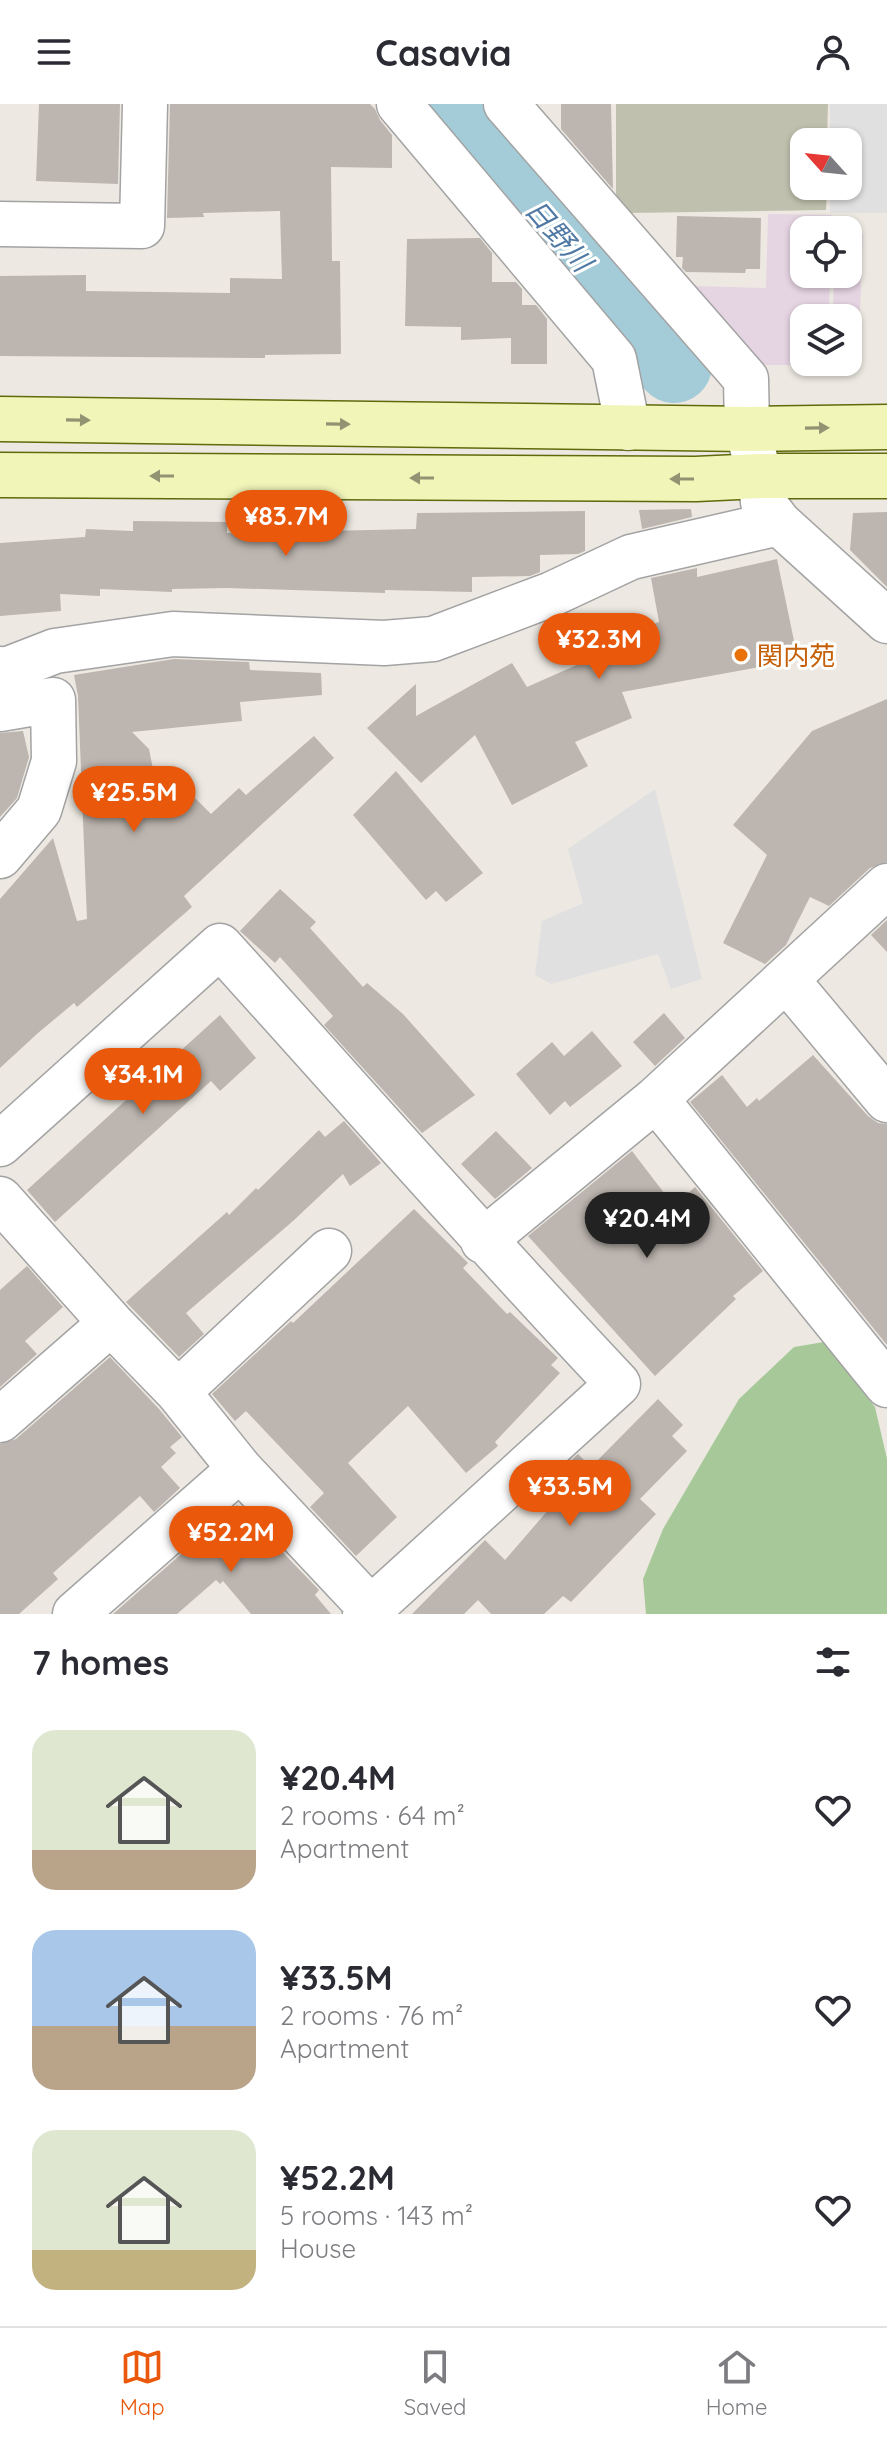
<!DOCTYPE html>
<meta charset="utf-8">
<style>
:root{--surface:#fff;--page:#f7f7f7;--text:#2b2b33;--muted:#7c7c81;--line:#e1e1e2;--accent:#ea580c}
body{margin:0;font-family:Quicksand,"Noto Sans JP",sans-serif;background:var(--page);color:var(--text);height:100vh;display:flex;flex-direction:column;font-size:30px;white-space:nowrap}
*{box-sizing:border-box;margin:0}
p{font-size:26px;color:var(--muted)}
.icon{flex:none;width:44px;height:44px;fill:none;stroke:currentColor;stroke-width:2;stroke-linecap:round;stroke-linejoin:round}
.map{position:relative;height:1510px;overflow:hidden}
.side{display:flex;flex-direction:column;background:var(--surface);flex:1}
.side>*{flex:none}
.needle{width:52px;rotate:297deg}
.controls{position:absolute;left:790px;top:24px;display:grid;gap:16px}
.controls a{display:grid;place-items:center;width:72px;height:72px;border-radius:16px;background:var(--surface);box-shadow:0 2px 6px #0004;font-size:40px}
.price{position:absolute;translate:-50% -68px;padding:0 18px;border-radius:28px;background:var(--accent);color:#fff;font-size:26px;line-height:52px;filter:drop-shadow(0 2px 4px #0008)}
.price::after{content:'';position:absolute;left:50%;top:48px;width:24px;height:18px;margin-left:-12px;background:inherit;clip-path:polygon(0 0,100% 0,50% 100%)}
.price.current{background:#222;color:#fff}
ul{padding:0;list-style:none}
li{display:flex;align-items:center;gap:24px;height:200px;padding:0 32px}
li span{display:grid;place-items:center;flex:none;width:224px;height:160px;border-radius:24px;color:#555}
li>.icon{margin-inline-start:auto}
span .icon{width:96px;height:96px;fill:#fffc;stroke-width:1}
li b{font-size:34px}
h2{display:flex;justify-content:space-between;align-items:center;height:96px;padding:0 32px;font-size:34px}
header{display:flex;justify-content:space-between;align-items:center;height:104px;padding:0 32px;background:var(--surface);font-size:36px;font-weight:700}
.dock{display:flex;justify-content:space-around;align-items:center;height:112px;border-top:2px solid var(--line);background:var(--surface);font-size:22px;color:var(--muted)}
.dock a{display:grid;justify-items:center;gap:4px}
.dock .current{color:var(--accent)}
.map>svg:first-child{display:block}
</style>
<header><svg class="icon" aria-label="menu" viewBox="0 0 24 24"><path d="M4 6h16M4 12h16M4 18h16"/></svg>Casavia<svg class="icon" aria-label="person" viewBox="0 0 24 24"><circle cx="12" cy="8" r="4"/><path d="M4 21q1-7 8-7t8 7"/></svg></header>
<div class="map">
<svg width="887" height="1510" viewBox="0 0 887 1510">
<rect width="100%" height="100%" fill="#ede9e2"/>
<path fill="#e5d4e2" d="M 768,110 L 832,111 L 831,126 L 804,126 L 804,170 L 830,170 L 829,214 L 804,214 L 804,258 L 828,258 L 828,261 L 762,261 L 694,182 L 766,184 Z
M 848,129 L 863,130 L 859,232 L 854,232 L 853,259 L 831,259 L 848,258 L 848,214 L 833,214 L 834,170 L 848,170 Z"/>
<path fill="#c0c0ae" d="M 616,0 L 828,0 L 827,38 L 804,38 L 804,82 L 827,82 L 826,106 L 629,109 L 616,92 Z"/>
<path fill="#a7c999" d="M 824,1238 L 875,1303 L 887,1355 L 887,1510 L 646,1510 L 643,1475 L 663,1425 L 739,1295 L 794,1243 Z"/>
<path fill="#e0e0e0" d="M 830,0 L 887,0 L 887,109 L 830,109 L 830,82 L 848,82 L 848,38 L 830,38 Z
M 655,685 L 702,875 L 671,885 L 658,850 L 551,880 L 535,871 L 542,817 L 583,799 L 568,745 Z"/>
<g fill="none" stroke-linecap="round" stroke-linejoin="round">
<path stroke="#a4ccd8" stroke-width="76" d="M 443,0 L 674,261"/>
</g>
<path fill="#bdb5af" d="M 39,0 L 120,0 L 118,80 L 36,77 Z
M 170,0 L 370,0 L 375,5 L 380,16 L 392,31 L 392,64 L 331,63 L 332,157 L 340,157 L 341,250 L 265,251 L 265,254 L 0,252 L 0,172 L 86,171 L 86,187 L 230,189 L 230,174 L 282,175 L 280,107 L 203,109 L 204,113 L 167,114 Z
M 561,0 L 611,0 L 613,85 L 561,25 Z
M 677,112 L 761,114 L 760,165 L 746,165 L 745,169 L 686,168 L 682,164 L 683,153 L 676,153 Z
M 480,134 L 492,149 L 492,178 L 516,178 L 522,185 L 522,201 L 536,201 L 547,215 L 547,260 L 511,260 L 511,234 L 461,236 L 461,223 L 405,222 L 407,135 Z
M 691,405 L 692,413 L 642,425 L 639,406 Z
M 585,407 L 585,447 L 578,450 L 540,451 L 540,468 L 530,472 L 472,473 L 472,488 L 385,486 L 385,489 L 227,484 L 172,485 L 172,488 L 100,485 L 100,492 L 60,490 L 61,507 L 0,512 L 0,439 L 85,433 L 86,425 L 133,427 L 133,417 L 227,418 L 227,429 L 416,425 L 417,409 Z
M 887,408 L 887,483 L 850,446 L 853,409 Z
M 777,455 L 798,556 L 622,588 L 632,614 L 575,638 L 588,662 L 512,701 L 475,631 L 421,679 L 367,624 L 416,580 L 416,612 L 512,559 L 527,583 L 579,560 L 578,551 L 659,518 L 651,474 L 697,464 L 697,473 Z
M 174,555 L 249,558 L 250,566 L 321,569 L 322,591 L 240,598 L 242,617 L 132,628 L 149,645 L 154,670 L 182,706 L 195,694 L 211,710 L 239,684 L 246,691 L 314,632 L 334,654 L 184,792 L 192,803 L 77,903 L 74,899 L 38,929 L 0,964 L 0,795 L 53,734 L 77,817 L 87,815 L 78,592 L 74,571 Z
M 887,595 L 887,758 L 870,764 L 829,802 L 810,793 L 786,841 L 765,860 L 723,839 L 767,751 L 733,721 L 812,627 Z
M 23,627 L 29,653 L 17,694 L 0,713 L 0,629 Z
M 396,667 L 483,769 L 446,798 L 436,787 L 426,796 L 353,711 Z
M 280,785 L 316,818 L 310,824 L 363,883 L 367,879 L 403,910 L 475,991 L 422,1029 L 324,921 L 333,912 L 280,853 L 275,859 L 240,827 Z
M 887,816 L 887,848 L 871,831 Z
M 664,909 L 685,934 L 655,962 L 633,938 Z
M 220,911 L 256,954 L 220,987 L 211,977 L 55,1118 L 27,1086 Z
M 592,927 L 622,962 L 570,1003 L 565,997 L 550,1011 L 516,970 L 552,938 L 564,952 Z
M 813,951 L 868,1012 L 878,1019 L 887,1020 L 887,1241 L 690,998 L 722,971 L 747,1003 L 757,994 L 759,997 Z
M 344,1017 L 381,1059 L 350,1082 L 343,1070 L 293,1117 L 186,1209 L 204,1230 L 179,1253 L 126,1198 L 227,1108 L 229,1111 L 256,1084 L 258,1086 L 319,1026 L 325,1033 Z
M 496,1027 L 532,1064 L 495,1095 L 461,1060 Z
M 632,1047 L 674,1102 L 695,1083 L 763,1167 L 733,1192 L 736,1195 L 655,1272 L 528,1132 Z
M 414,1105 L 468,1159 L 463,1164 L 507,1210 L 510,1208 L 558,1254 L 551,1261 L 560,1269 L 495,1338 L 498,1342 L 466,1369 L 408,1302 L 348,1359 L 397,1413 L 356,1452 L 310,1403 L 324,1389 L 246,1307 L 235,1317 L 212,1290 L 291,1217 L 293,1219 Z
M 27,1162 L 63,1203 L 25,1237 L 37,1250 L 0,1283 L 0,1186 Z
M 110,1253 L 159,1305 L 182,1333 L 170,1343 L 176,1349 L 161,1363 L 180,1384 L 154,1408 L 140,1392 L 53,1469 L 58,1475 L 19,1510 L 0,1510 L 0,1340 L 16,1335 Z
M 658,1295 L 683,1321 L 672,1332 L 687,1347 L 640,1395 L 656,1410 L 571,1498 L 563,1492 L 544,1510 L 491,1510 L 478,1496 L 464,1510 L 412,1510 L 485,1436 L 505,1456 L 562,1390 L 549,1377 L 578,1350 L 591,1363 Z
M 237,1401 L 319,1486 L 315,1491 L 331,1510 L 251,1510 L 223,1477 L 220,1480 L 216,1476 L 177,1510 L 113,1510 Z"/>
<g fill="none" stroke-linecap="round" stroke-linejoin="round">
<defs>
<path id="street" d="M 399,0 L 614,255 L 628,324
M 506,0 L 746,275 L 747,325 L 760,372 L 763,398 L 779,419 L 887,517
M 0,120 L 142,122 L 145,0
M 0,565 L 6,566 L 55,547 L 173,530 L 384,539 L 433,535 L 552,490 L 631,453 L 779,419
M 0,605 L 53,596 L 54,657 L 39,706 L 0,752
M 786,875 L 887,996
M 656,995 L 887,1281
M 0,1040 L 220,842 C 352,988 483,1137 618,1280 L 365,1510
M 0,1095 L 111,1219 L 178,1288 L 240,1365 L 376,1510
M 483,1137 L 656,995 L 887,782
M 178,1288 L 329,1147
M 0,1316 L 111,1219
M 75,1510 L 240,1365"/>
<path id="secondary" d="M 0,315 L 747,325 L 887,323
M 0,371 L 696,375 L 760,372 L 887,372"/>
</defs>
<use href="#street" stroke="#a3a3a3" stroke-width="47"/>
<use href="#secondary" stroke="#5f6a0b" stroke-width="47"/>
<use href="#street" stroke="#fff" stroke-width="44"/>
<use href="#secondary" stroke="#f1f5b8" stroke-width="44"/>
</g>
<defs><path id="oneway-solid" d="M-6-.8H1V-3.2L6.5 0L1 3.2V.8H-6Z" transform="scale(2)"/></defs>
<g fill="#919372">
<use href="#oneway-solid" transform="translate(78 316) rotate(1)"/>
<use href="#oneway-solid" transform="translate(338 320) rotate(1)"/>
<use href="#oneway-solid" transform="translate(817 324) rotate(-1)"/>
<use href="#oneway-solid" transform="translate(162 372) rotate(-180)"/>
<use href="#oneway-solid" transform="translate(422 374) rotate(-180)"/>
<use href="#oneway-solid" transform="translate(682 375) rotate(-180)"/>
</g>
<circle fill="#e8710a" stroke="#fff" stroke-width="3" cx="741" cy="551" r="8"/>
<g text-anchor="middle" dominant-baseline="central" stroke-width="6" stroke-linejoin="round" paint-order="stroke">
<g font-size="26" fill="#c56008" stroke="#fff" text-anchor="start">
<text x="757" y="551">関内苑</text>
</g>
<g font-size="28" font-style="italic" fill="#4f79a4" stroke="#fff">
<text transform="translate(559 131) rotate(49)">日野川</text>
</g>
</g>
</svg>
<div class="controls">
<a><svg class="needle" viewBox="-14 -14 28 28"><path d="M0-13l5 13h-10z" fill="#e53935"/><path d="M0 13l5-13h-10z" fill="#7c7c81"/></svg></a>
<a><svg class="icon" aria-label="locate" viewBox="0 0 24 24"><circle cx="12" cy="12" r="6"/><path d="M12 2v4M12 18v4M2 12h4M18 12h4"/></svg></a>
<a><svg class="icon" aria-label="layers" viewBox="0 0 24 24"><path d="M12 4l9 5-9 5-9-5zM3 14l9 5 9-5"/></svg></a>
</div>
<b class="price" style="left:286px;top:454px">¥83.7M</b>
<b class="price" style="left:599px;top:577px">¥32.3M</b>
<b class="price" style="left:134px;top:730px">¥25.5M</b>
<b class="price" style="left:143px;top:1012px">¥34.1M</b>
<b class="price current" style="left:647px;top:1156px">¥20.4M</b>
<b class="price" style="left:570px;top:1424px">¥33.5M</b>
<b class="price" style="left:231px;top:1470px">¥52.2M</b>
</div>
<section class="side">
<h2>7 homes<svg class="icon" aria-label="filters" viewBox="0 0 24 24"><path d="M4 7h16M4 17h16"/><circle cx="9" cy="7" r="2"/><circle cx="15" cy="17" r="2"/></svg></h2>
<ul>
<li><span style="background:linear-gradient(#dfe7d0 75%,#b9a48a 0)"><svg class="icon" aria-label="home" viewBox="0 0 24 24"><path d="M3 11l9-7 9 7M6 9v11h12V9"/></svg></span><div><b>¥20.4M</b><p>2 rooms · 64 m²</p><p>Apartment</p></div><svg class="icon" aria-label="heart" viewBox="0 0 24 24"><path d="M12 20l-8-8c-3-5 5-10 8-4 3-6 11-1 8 4z"/></svg></li>
<li><span style="background:linear-gradient(#a9c7e8 60%,#b9a48a 0)"><svg class="icon" aria-label="home" viewBox="0 0 24 24"><path d="M3 11l9-7 9 7M6 9v11h12V9"/></svg></span><div><b>¥33.5M</b><p>2 rooms · 76 m²</p><p>Apartment</p></div><svg class="icon" aria-label="heart" viewBox="0 0 24 24"><path d="M12 20l-8-8c-3-5 5-10 8-4 3-6 11-1 8 4z"/></svg></li>
<li><span style="background:linear-gradient(#dfe7d0 75%,#c2b280 0)"><svg class="icon" aria-label="home" viewBox="0 0 24 24"><path d="M3 11l9-7 9 7M6 9v11h12V9"/></svg></span><div><b>¥52.2M</b><p>5 rooms · 143 m²</p><p>House</p></div><svg class="icon" aria-label="heart" viewBox="0 0 24 24"><path d="M12 20l-8-8c-3-5 5-10 8-4 3-6 11-1 8 4z"/></svg></li>
</ul>
</section>
<nav class="dock">
<a class="current"><svg class="icon" aria-label="map" viewBox="0 0 24 24"><path d="M3 6l6-2 6 2 6-2v14l-6 2-6-2-6 2zM9 4v14M15 6v14"/></svg>Map</a>
<a><svg class="icon" aria-label="saved" viewBox="0 0 24 24"><path d="M7 4h10v16l-5-4-5 4z"/></svg>Saved</a>
<a><svg class="icon" aria-label="home" viewBox="0 0 24 24"><path d="M3 11l9-7 9 7M6 9v11h12V9"/></svg>Home</a>
</nav>
